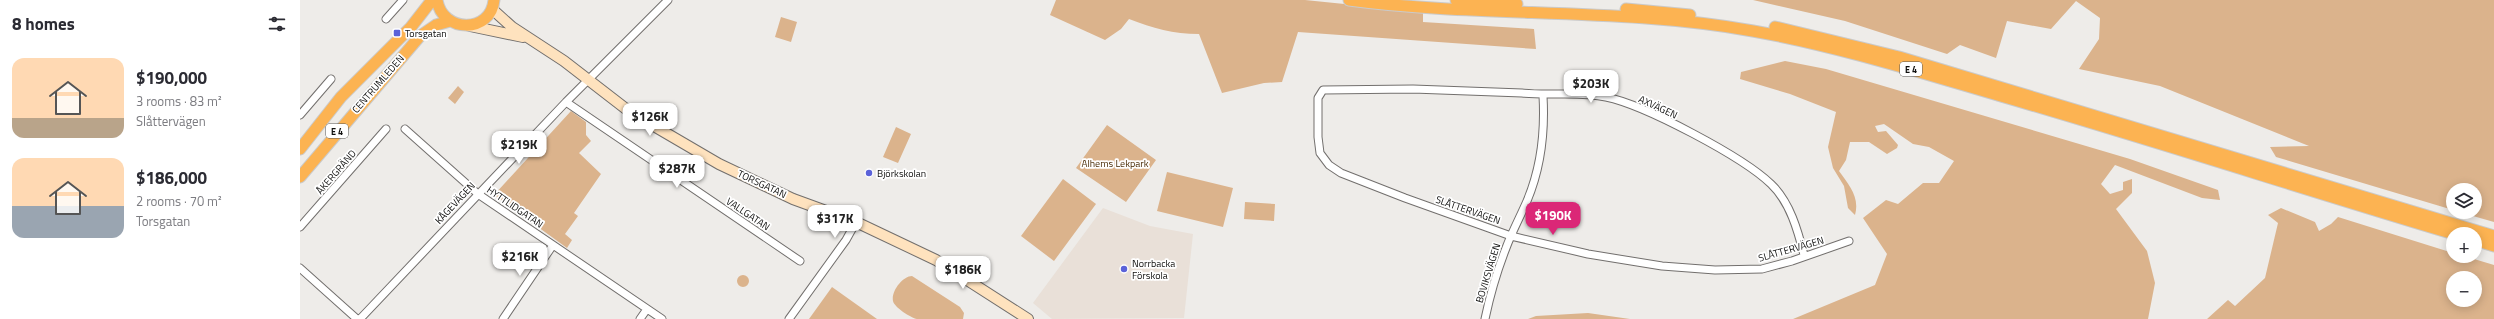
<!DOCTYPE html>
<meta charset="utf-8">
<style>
:root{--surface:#fff;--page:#f7f7f7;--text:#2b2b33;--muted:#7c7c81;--accent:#db2777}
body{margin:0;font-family:"Titillium Web",sans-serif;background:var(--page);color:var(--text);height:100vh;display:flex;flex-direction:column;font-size:15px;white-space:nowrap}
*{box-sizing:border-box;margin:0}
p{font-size:13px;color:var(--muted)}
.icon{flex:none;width:22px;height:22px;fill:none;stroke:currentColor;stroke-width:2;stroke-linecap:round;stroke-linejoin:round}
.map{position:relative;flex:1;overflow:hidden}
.drawer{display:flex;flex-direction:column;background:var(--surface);width:300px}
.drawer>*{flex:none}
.controls{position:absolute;left:2146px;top:183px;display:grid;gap:8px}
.controls a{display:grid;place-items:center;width:36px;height:36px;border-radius:50%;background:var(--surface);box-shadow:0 2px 10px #0003;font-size:20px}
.price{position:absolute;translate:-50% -34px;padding:0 9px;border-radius:8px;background:#fff;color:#222;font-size:13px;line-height:26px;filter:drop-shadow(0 1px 2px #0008)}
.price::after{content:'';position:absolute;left:50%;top:24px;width:12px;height:9px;margin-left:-6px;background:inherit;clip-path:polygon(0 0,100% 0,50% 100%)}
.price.selected{background:var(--accent);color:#fff}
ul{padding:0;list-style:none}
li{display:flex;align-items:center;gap:12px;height:100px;padding:0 12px}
li span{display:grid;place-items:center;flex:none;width:112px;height:80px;border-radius:12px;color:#555}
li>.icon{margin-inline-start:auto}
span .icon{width:48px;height:48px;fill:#fffc;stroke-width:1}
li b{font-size:17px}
h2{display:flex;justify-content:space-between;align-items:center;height:48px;padding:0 12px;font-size:17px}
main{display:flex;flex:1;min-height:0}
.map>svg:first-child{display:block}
</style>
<main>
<section class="drawer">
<h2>8 homes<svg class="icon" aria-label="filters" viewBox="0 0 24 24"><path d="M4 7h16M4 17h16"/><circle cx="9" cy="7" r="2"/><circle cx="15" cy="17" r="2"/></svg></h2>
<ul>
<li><span style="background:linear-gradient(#ffd9b3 75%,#b9a48a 0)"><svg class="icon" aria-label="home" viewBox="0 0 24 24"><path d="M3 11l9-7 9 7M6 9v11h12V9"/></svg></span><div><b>$190,000</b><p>3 rooms · 83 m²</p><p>Slåttervägen</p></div></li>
<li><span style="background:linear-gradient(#ffd9b3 60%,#9aa5b1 0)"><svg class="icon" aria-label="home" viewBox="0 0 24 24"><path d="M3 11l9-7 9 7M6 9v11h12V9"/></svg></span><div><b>$186,000</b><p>2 rooms · 70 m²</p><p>Torsgatan</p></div></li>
</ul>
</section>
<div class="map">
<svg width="2194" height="319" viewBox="0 0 2194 319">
<rect width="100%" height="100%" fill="#eeece9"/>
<path fill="#e9e0d8" d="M 803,208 L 850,226 L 893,234 L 884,318 L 752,319 L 733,303 Z"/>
<path fill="#dbb38c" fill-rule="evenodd" d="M 756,0 L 1005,0 L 1123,12 L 1123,22 L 1234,29 L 1236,49 L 998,32 L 982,82 L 964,83 L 922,93 L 899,34 C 873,34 853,28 829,19 L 821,29 L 805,40 L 750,15 Z
M 1453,0 L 2194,0 L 2194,222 L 2159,212 L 2175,212 L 2175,190 L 2153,190 L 2153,210 L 1976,157 L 1970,147 L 2009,146 L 1860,86 L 1779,69 L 1799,39 L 1800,18 L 1776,1 L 1751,29 L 1707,21 L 1696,58 L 1660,45 L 1647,54 L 1545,21 Z
M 481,17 L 497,22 L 491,42 L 475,37 Z
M 1485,61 L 1526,69 L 1830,159 L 1918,190 L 1920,200 L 1902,198 L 1815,165 L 1801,184 L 1810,194 L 1823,190 L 1823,182 L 1832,179 L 1832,193 L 1816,209 L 1847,251 L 1855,283 L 1848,319 L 1493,319 L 1575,285 L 1587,254 L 1563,218 L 1586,200 L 1598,204 L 1623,183 L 1639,183 L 1654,161 L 1629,147 L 1613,144 L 1584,124 L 1575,126 L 1578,132 L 1586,131 L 1598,145 L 1597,148 L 1587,154 L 1569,142 L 1550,142 L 1546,160 L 1539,171 C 1549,185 1560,197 1555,215 L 1548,208 L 1544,186 L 1533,168 L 1528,147 L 1536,112 L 1490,94 L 1440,79 L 1441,72 Z
M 158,86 L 164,92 L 155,104 L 148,98 Z
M 271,111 L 286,122 L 286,135 L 291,141 L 279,153 L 301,174 L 274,213 L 278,216 L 265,234 L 272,240 L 267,248 L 194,195 Z
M 807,125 L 856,160 L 826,202 L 776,168 Z
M 596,127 L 611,134 L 598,163 L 583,157 Z
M 867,172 L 933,188 L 923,227 L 857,211 Z
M 763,179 L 796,204 L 754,261 L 721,236 Z
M 945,202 L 975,204 L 974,221 L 944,219 Z
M 1981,208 L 2015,222 L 2019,231 L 2031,224 L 2038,217 L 2153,253 L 2153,256 L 2164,256 L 2194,265 L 2194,319 L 1907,319 L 1928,300 L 1935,306 L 1965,278 L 1978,223 L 1968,215 ZM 2153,278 L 2175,278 L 2175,300 L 2153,300 Z
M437 281a6 6 0 1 1 12 0a6 6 0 1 1-12 0Z
M 612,276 L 660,307 L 664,313 L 663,319 C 649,319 631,319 617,319 C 611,318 594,307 593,301 C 591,291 603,276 612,276 Z
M 532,287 L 577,319 L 509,319 Z
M 1288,313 L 1330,319 L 1228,319 L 1236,316 Z"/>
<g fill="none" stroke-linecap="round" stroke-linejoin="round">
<defs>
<path id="minor" d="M 86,19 L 103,0
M 266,102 L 500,261
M 0,115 L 31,79
M 105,129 L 178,194 L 362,319
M 0,227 L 86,129
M 1504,255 C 1498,231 1490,202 1471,184 C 1443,157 1345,105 1306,97 C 1279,91 1250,96 1222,93 L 1113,89 L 1023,90 L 1018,98 L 1018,137 L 1020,153 L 1029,165 L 1041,173 L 1105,198 L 1211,236 L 1288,254 L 1362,266 L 1415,270 L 1462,269 L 1492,261 L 1549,241
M 0,268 L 57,319
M 60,319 L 266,102 L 368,0
M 203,319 L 253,245
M 340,319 L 347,309
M 489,319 L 546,240 L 556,222
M 1185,319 C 1190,295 1197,271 1206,248 C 1212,232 1220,217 1227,201 C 1241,168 1245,131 1243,96"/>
<path id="secondary" d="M 192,9 L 212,27 L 264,61 L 330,112 L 419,164 L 493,199 L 556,222 L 636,260 L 728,319
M 170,26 L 223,37"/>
<path id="trunk" d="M 137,0 C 142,33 191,34 194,0
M 1049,0 C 1183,18 1319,7 1453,31 C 1537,46 1619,72 1701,96 C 1853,140 2003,189 2154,234
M 1156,0 L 1217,4
M 1326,9 L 1390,15
M 1475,27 L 1599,57 L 2194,236
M 0,149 L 41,97 L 111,27 L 132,0
M 0,177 L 120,36 L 136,25 L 150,21
M 2175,240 L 2194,246"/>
</defs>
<use href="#minor" stroke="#726f6d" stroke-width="9"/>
<use href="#secondary" stroke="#726f6d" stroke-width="12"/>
<use href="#trunk" stroke="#cacaca" stroke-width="13"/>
<use href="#minor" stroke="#fff" stroke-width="7"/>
<use href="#secondary" stroke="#fee2be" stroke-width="10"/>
<use href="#trunk" stroke="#fcb352" stroke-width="11"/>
</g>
<g fill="#5b62d9" stroke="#fff" stroke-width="1.5">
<rect x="93" y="29" width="8" height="8" rx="2"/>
<circle cx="569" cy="173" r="4"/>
<circle cx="824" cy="269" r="4"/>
</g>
<g text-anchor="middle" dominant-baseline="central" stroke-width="3.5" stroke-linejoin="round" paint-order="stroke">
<g fill="#fff" stroke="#575756" stroke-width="1">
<rect x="1600" y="62" width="22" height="14" rx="3"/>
<rect x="26" y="124" width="22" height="14" rx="3"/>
</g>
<g font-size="9" font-weight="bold" fill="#0f0f0e">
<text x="1611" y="69">E 4</text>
<text x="37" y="131">E 4</text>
</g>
<g font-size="10" fill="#0f0f0e" stroke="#fff" text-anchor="start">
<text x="105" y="33">Torsgatan</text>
<text x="577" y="173">Björkskolan</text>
<text x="832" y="263">Norrbacka<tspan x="832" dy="12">Förskola</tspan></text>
</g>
<g font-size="10" fill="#0f0f0e" stroke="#fff">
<text transform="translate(78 84) rotate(-49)">CENTRUMLEDEN</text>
<text transform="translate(1358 107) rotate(25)">AXVÄGEN</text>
<text transform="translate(36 172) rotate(-49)">ÅKERGRÄND</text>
<text transform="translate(462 184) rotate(25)">TORSGATAN</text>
<text transform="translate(155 203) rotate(-47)">KÅGEVÄGEN</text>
<text transform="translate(215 207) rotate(34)">HYTTLIDGATAN</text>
<text transform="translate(1168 210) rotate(19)">SLÅTTERVÄGEN</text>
<text transform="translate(448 214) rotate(34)">VALLGATAN</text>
<text transform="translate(1491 249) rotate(-16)">SLÅTTERVÄGEN</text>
<text transform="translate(1188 273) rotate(-73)">BOVIKSVÄGEN</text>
</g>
<g font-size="10" fill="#482a04" stroke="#fff">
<text x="815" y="163">Alhems Lekpark</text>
</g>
</g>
</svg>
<div class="controls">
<a><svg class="icon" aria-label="layers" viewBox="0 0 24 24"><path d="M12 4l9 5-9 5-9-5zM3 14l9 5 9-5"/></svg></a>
<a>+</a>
<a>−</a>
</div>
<b class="price" style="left:1291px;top:104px">$203K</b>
<b class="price" style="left:350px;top:137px">$126K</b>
<b class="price" style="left:219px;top:165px">$219K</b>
<b class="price" style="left:377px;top:189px">$287K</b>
<b class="price selected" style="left:1253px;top:236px">$190K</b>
<b class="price" style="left:535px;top:239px">$317K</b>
<b class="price" style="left:220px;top:277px">$216K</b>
<b class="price" style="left:663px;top:290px">$186K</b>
</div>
</main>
